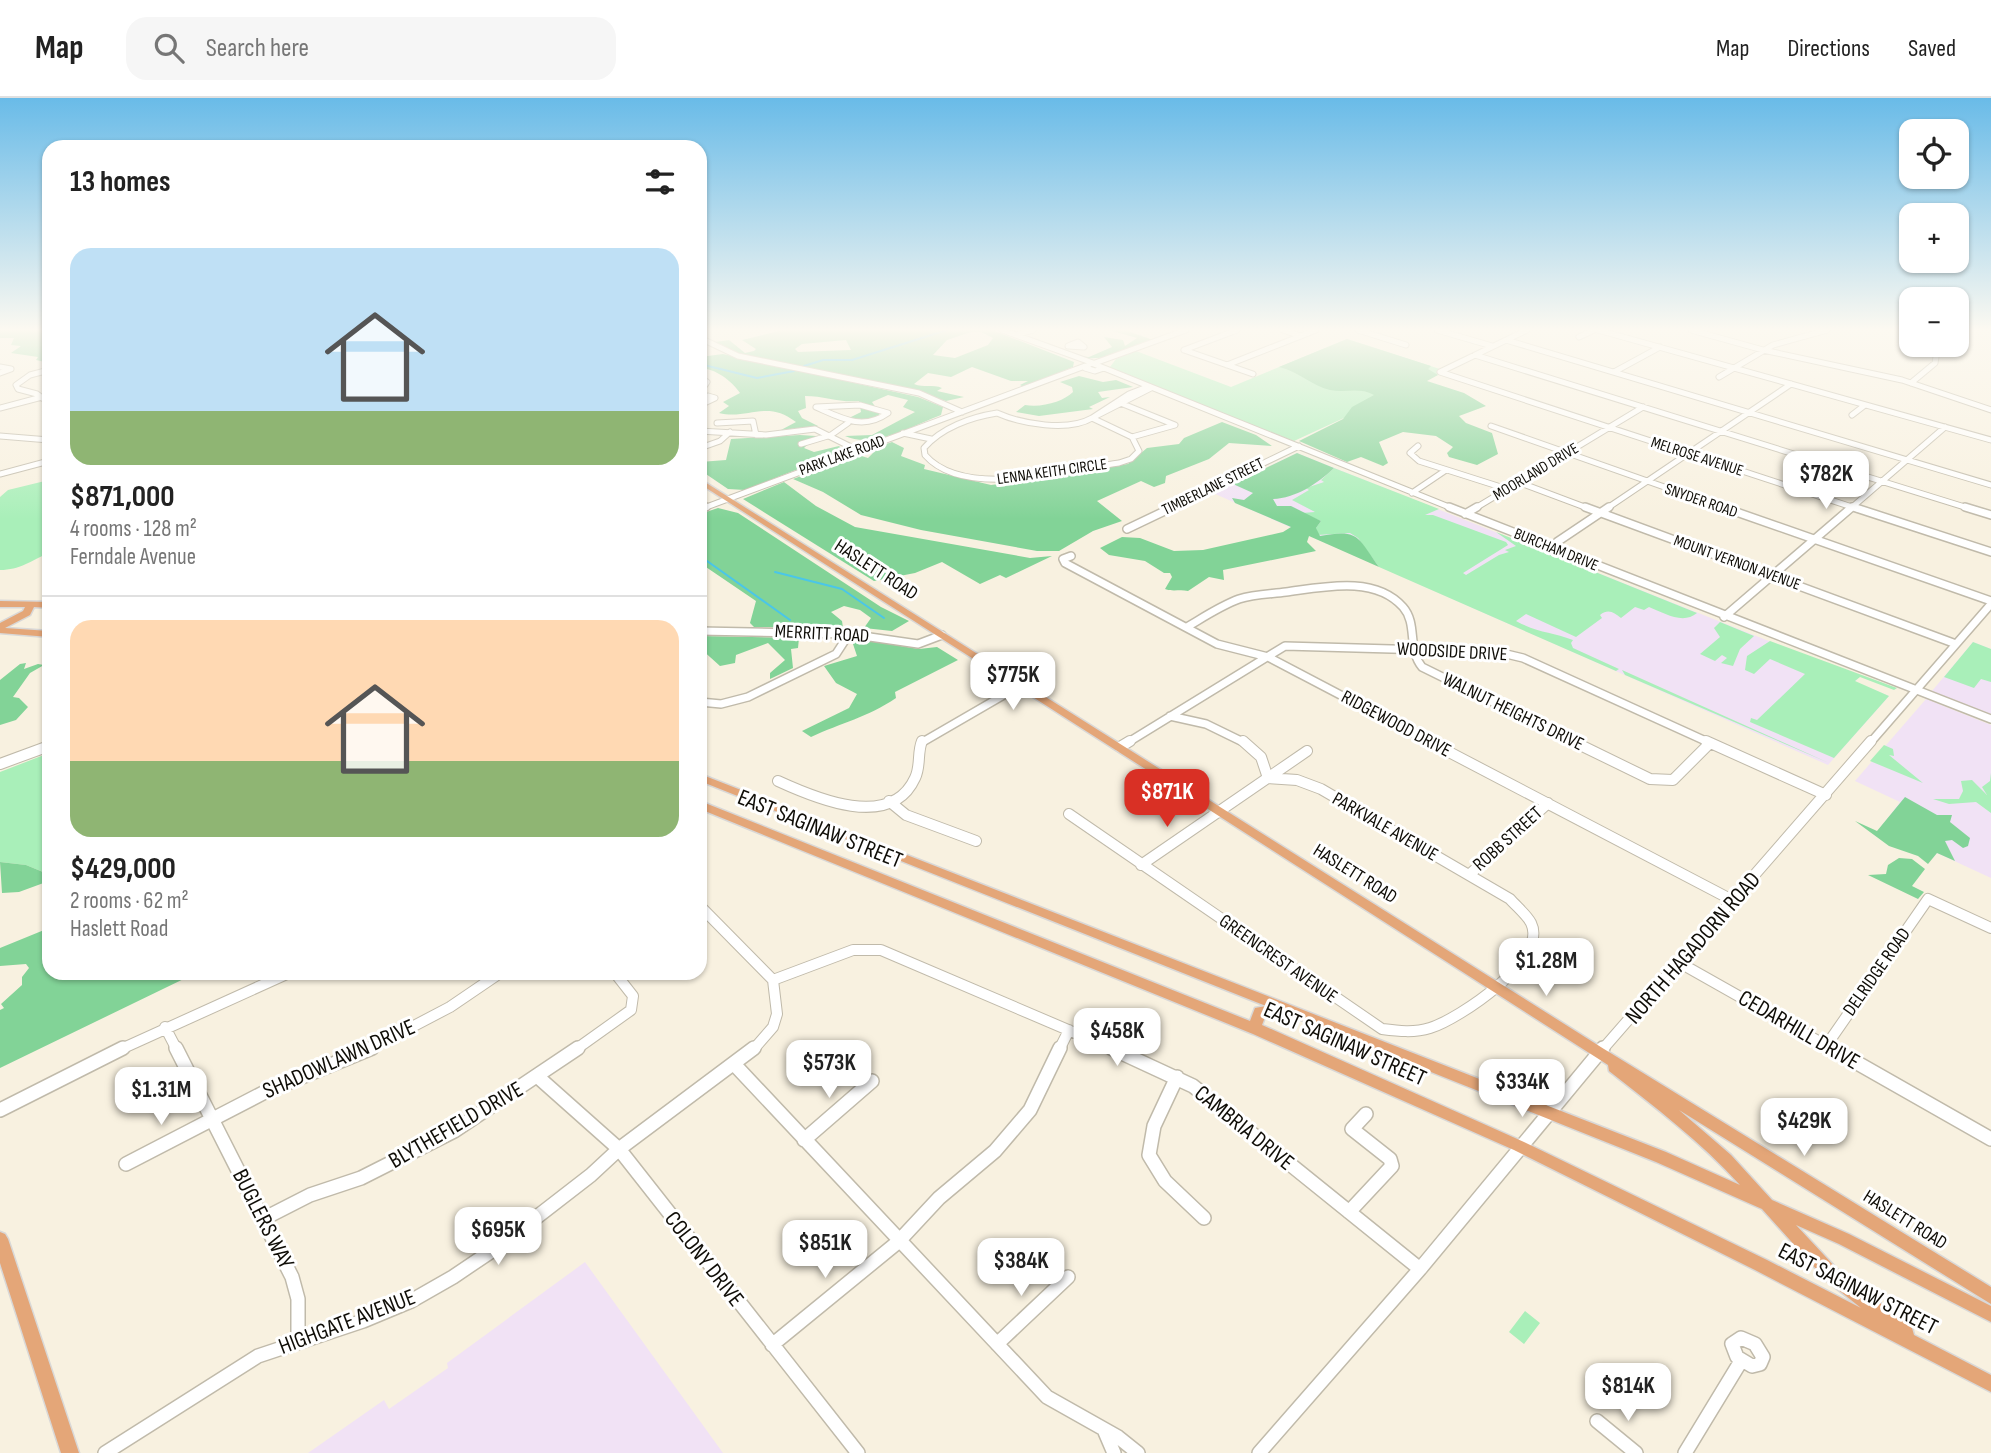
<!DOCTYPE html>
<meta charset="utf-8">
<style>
:root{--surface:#fff;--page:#f6f6f6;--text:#222;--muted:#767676;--line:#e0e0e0;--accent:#d93025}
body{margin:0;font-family:"Sofia Sans Condensed",sans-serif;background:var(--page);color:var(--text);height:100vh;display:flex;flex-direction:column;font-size:26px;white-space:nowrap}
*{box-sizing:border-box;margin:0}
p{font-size:23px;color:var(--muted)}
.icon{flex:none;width:38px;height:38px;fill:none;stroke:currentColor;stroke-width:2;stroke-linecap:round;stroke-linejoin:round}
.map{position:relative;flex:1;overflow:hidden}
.drawer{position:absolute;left:42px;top:42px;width:665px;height:840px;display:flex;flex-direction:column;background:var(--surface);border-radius:21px;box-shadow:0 2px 5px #0004}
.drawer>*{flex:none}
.controls{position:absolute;left:1899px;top:21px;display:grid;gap:14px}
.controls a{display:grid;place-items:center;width:70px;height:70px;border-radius:14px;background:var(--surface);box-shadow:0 2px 5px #0004;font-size:35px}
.price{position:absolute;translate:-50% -60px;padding:0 16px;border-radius:14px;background:#fff;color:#222;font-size:23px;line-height:46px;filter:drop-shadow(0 2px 4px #0008)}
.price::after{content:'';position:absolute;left:50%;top:42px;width:21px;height:16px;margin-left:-10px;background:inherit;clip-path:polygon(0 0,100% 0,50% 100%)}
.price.selected{background:var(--accent);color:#fff}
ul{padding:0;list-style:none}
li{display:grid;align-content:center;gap:14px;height:371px;padding:0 28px}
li+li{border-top:2px solid var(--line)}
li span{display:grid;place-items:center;height:217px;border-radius:21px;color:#555}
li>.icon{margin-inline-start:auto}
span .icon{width:126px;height:126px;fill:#fffc;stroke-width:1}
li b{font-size:30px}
h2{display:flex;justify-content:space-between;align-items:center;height:84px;padding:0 28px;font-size:30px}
header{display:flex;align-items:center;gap:42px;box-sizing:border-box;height:98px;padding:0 35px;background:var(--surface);border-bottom:2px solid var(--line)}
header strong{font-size:33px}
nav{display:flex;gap:38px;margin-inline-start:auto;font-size:24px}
.search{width:490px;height:63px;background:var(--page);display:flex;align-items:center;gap:18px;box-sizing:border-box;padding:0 24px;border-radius:21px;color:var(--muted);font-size:26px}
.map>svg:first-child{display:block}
</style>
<header>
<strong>Map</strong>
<div class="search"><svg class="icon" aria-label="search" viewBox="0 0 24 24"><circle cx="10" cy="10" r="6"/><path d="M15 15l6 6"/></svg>Search here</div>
<nav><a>Map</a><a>Directions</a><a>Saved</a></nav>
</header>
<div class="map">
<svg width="1991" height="1355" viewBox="0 0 1991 1355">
<rect width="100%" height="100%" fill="#f8f1e0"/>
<path fill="#f1e2f5" d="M 1297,355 L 1859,579 L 1855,584 L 1889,598 L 1828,667 L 1213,395 Z
M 1973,544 L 1991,551 L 1991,616 L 1932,593 Z
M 1926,601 L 1991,627 L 1991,780 L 1937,755 L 1933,760 L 1877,734 L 1900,704 L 1855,683 Z
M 585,1164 L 723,1355 L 308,1355 L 384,1302 L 389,1311 L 448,1270 L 447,1265 Z"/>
<path fill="#a9efb9" d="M 1347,241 L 1446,273 L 1294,343 L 1118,275 L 1110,269 L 1116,261 L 1136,253 L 1231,289 Z
M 1334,370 L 1439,411 L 1425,417 L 1433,417 L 1506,444 L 1508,447 L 1463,475 L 1466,477 L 1499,457 L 1509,454 L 1505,452 L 1516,448 L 1496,434 L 1697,515 C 1683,527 1664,515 1649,509 L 1644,512 L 1635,509 L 1621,520 C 1614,515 1609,510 1600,517 L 1602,520 L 1576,539 L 1526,516 L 1516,523 C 1538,535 1552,534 1573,542 L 1571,545 L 1573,550 L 1619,571 L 1616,573 L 1379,469 L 1358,440 L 1350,435 L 1317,437 L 1316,430 L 1321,423 L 1302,415 L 1315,414 L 1292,402 L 1309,392 L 1306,390 L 1324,384 L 1321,382 Z
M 49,382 L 49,455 C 30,463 20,472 0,472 L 0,399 L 8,392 Z
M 1720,524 L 1754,538 L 1740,551 L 1733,568 L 1721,565 L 1727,560 L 1722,557 L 1715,563 L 1700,556 L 1720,539 L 1714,530 Z
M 1770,543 L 1897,590 L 1894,592 L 1860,579 L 1855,583 L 1889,598 L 1834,660 L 1750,624 L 1751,620 L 1757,622 L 1805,576 L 1770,561 L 1754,576 L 1745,572 L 1747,558 Z
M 1973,544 L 1991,551 L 1991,584 L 1981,581 L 1974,590 L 1944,579 Z
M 1622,572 L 1829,665 L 1625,577 Z
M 1884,647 L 1893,651 L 1894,658 L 1889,657 L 1923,685 L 1870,663 Z
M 49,655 L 49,772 L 43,774 L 26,767 L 0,764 L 0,674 Z
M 1991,675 L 1991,715 L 1976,704 L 1949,706 L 1933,701 L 1959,701 L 1963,693 L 1961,683 L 1972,682 L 1987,697 L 1982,689 L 1990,683 Z
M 1525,1213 L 1540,1225 L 1524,1246 L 1509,1234 Z"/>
<path fill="#82d397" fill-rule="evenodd" d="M 0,232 L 49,232 L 49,265 L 36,262 L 38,259 L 11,255 L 21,248 L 11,247 L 14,240 L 0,240 Z
M 783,232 L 992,232 L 1074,264 L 1073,269 L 1024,289 L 1020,287 L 1028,283 L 1011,283 L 972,269 L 951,279 L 928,275 L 914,286 C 924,290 933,286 942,290 L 937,293 L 964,299 L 946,303 L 905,290 L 738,257 L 715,244 L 729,242 L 745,255 L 754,253 L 756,251 L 742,242 ZM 971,234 L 981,234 L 993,240 L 988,247 L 955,260 L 933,257 L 947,242 ZM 846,242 L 851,252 L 798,254 L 795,251 L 802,246 Z
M 1109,232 L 1125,232 L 1153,242 C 1129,251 1103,266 1077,258 L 1089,259 L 1112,249 L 1104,239 L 1123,242 L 1125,248 L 1137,240 Z
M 1347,241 L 1431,268 L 1428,271 L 1438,277 L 1427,283 L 1464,295 L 1486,308 L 1459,318 L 1466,325 L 1492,335 L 1498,356 L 1477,367 L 1449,359 L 1447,355 L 1453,349 L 1436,338 L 1403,334 L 1379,344 L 1388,365 L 1383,368 L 1361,359 L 1347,364 L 1299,343 L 1343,321 L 1352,309 L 1374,297 C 1360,289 1346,295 1330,292 C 1312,288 1298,273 1279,269 Z
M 723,256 L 918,299 L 943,309 L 941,317 C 912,328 874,351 845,338 L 872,337 L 915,314 L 903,309 L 908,302 L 888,297 L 872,304 L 880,316 L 868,323 L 849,320 L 861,314 L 859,303 C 840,305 825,298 805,298 L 806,310 L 798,313 L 802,320 L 818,328 L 781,332 L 796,324 C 767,301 748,322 719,315 L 729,308 L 723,304 L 740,295 C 731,282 716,271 700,270 L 700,259 Z
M 1079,278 L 1103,284 L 1116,282 L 1133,289 L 1098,294 L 1102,300 L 1110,299 L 1089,309 L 1093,311 L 1039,318 L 1016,314 L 1025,307 C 1043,310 1064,303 1073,294 L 1072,289 L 1060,284 Z
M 1222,324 L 1256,337 L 1272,348 L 1229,345 L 1209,361 L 1166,378 L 1165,385 L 1154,389 L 1141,383 L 1097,403 L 1122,423 L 1093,433 L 1059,453 L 1037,453 L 921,432 L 861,417 L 823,394 L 793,381 L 858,357 L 868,360 L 873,355 L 869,352 L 892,344 L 904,350 L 901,358 L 925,367 L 924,371 L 991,387 L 1031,382 L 1043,378 L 1128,366 L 1147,350 L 1179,346 L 1184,340 Z
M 800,337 L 816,338 L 804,350 L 814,354 L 839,348 L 844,353 L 745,392 L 728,391 L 700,372 L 700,364 L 726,362 L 731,341 Z
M 1297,355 L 1334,370 C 1317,386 1296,400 1273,401 L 1277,408 L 1291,408 L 1321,423 L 1316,430 L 1320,438 C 1359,431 1357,438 1379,469 L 1309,438 L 1307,444 L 1316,453 L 1223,472 L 1224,482 L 1209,479 L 1188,493 C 1180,491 1173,494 1165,491 L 1172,479 L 1170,475 L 1164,475 L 1145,463 L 1109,457 L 1100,450 L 1122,439 L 1140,440 L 1174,453 L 1203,452 L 1283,434 L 1291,429 L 1235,405 L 1232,400 L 1244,402 L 1253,395 L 1233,386 Z
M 784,384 L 816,408 L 855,429 L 1030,460 L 1052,458 L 1006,480 L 1000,477 L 980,486 L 942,464 L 915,475 L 874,483 L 743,401 Z
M 718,410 L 738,415 L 881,509 L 909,523 L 892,533 L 864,530 L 871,520 L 860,512 L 844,508 L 831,514 L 842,523 L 843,530 L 754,529 L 750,525 L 756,503 L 700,465 L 700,416 Z
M 700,538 L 799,540 L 798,550 L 791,551 L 793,570 L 770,581 L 770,575 L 785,562 L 768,545 L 736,557 L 735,565 L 720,568 L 700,550 Z
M 858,541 L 919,551 L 937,549 L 958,562 L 895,594 L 896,600 C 868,619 841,625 811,639 L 802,633 L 849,610 L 857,596 L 836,585 L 824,568 L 857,558 L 852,543 Z
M 26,565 L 24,571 L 38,566 L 44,567 L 30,575 L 13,599 L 19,600 L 28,609 L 16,622 L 0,627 L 0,582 L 20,566 Z
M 1905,699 L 1937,717 L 1952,717 L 1950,724 L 1970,740 L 1968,748 L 1963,750 L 1952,742 L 1945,743 L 1955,763 L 1937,755 L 1928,766 L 1918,758 L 1889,748 L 1855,723 L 1877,733 Z
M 1899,760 L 1912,761 L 1925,771 L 1912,788 L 1924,794 L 1918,801 L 1868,777 L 1886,776 L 1888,767 Z
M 0,764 L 26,767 L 43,774 L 49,772 L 49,783 L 19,794 L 2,795 Z
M 49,830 L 49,875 L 196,875 L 0,970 L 0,912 L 4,910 L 1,906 L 22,887 L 22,879 L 29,870 L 26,866 L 0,868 L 0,850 Z"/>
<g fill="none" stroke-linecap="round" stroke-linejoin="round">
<path stroke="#4ac6e8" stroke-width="2" d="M 700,266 L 757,280 L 794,273
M 804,268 L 823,262 L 852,262 L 947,232
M 700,458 L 790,522
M 775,474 L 842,491 L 884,520"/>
<defs>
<path id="minor-far3" d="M 1002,232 L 1093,265
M 1283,232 L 1301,238
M 1358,232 L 1406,247
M 1437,232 L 1492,248
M 1527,232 L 1440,274 L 1858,411
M 1598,232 L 1991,342
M 1691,232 L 1763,252 L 1902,282 L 1991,312
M 1016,237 L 1033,232
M 1579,239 L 1594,232
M 700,240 L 738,258 L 919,295 L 962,314
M 1506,242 L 1991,387
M 1078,244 L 1084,249 L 1068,248 Z
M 1184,252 L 1253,276
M 1184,252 L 1237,232
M 1475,257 L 1971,411
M 1091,265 L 1104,270 L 1095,273 L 1085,270 Z
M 1095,265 L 1186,232
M 1227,267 L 1316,232
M 0,269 L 11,271 L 0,275
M 1104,270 L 1454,411
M 49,272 L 30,277 L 16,287 L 18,291 L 37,296 L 49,305
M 1614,274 L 1660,249
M 1719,279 L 1773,247 L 1827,232
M 700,280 L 707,284 L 705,287
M 1911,285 L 1935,265 L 1938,247
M 1147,289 L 1129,296 L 1092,320 L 1151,290
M 700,302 L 708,298 L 715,300 L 700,307
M 1118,304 L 1175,327 L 1132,339
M 860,307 L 888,315 C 863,333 841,320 816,309 Z
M 0,310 L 42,299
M 997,315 C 1022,326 1068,334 1092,320 L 1132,339 L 1139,353 L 1131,361 L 1119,365 C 1067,372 964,402 925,357 L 924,350 C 941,330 971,319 997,315 Z
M 1852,317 L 1865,307
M 717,325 L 753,323 L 756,337
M 1491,328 L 1727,411
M 700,333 L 766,337 L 815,331 L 857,352
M 903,335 L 931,341
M 0,338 L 49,342
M 801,346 L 831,337 L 848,325
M 1418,348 L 1410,355 L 1419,363 L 1507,391
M 700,350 L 720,343 L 730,334
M 0,376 L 49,363
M 1518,384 L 1590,411
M 1412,395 L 1446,372
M 701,411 L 1085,268
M 1169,411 L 1299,348
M 1474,411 L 1643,309
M 1606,411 L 1791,286
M 1850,411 L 1945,329"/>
<path id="minor-far2" d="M 1449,409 L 1991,621
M 1585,409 L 1956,546
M 1722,409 L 1991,503
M 1853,409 L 1991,454
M 1965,409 L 1991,417
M 700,411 L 706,409
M 1465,416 L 1477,409
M 1127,431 L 1173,409
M 1557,444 L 1609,409
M 1071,458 L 1063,461 L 1065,465 L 1217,546 L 1268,559 L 1432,645
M 1724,519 L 1852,409
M 1187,529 C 1204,519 1220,508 1239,501 C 1254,496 1271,496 1286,494 C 1323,489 1375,477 1403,509 C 1418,526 1407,551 1422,569 L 1576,645
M 700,533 L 849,536 L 918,546 L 942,537
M 700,604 L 721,606 L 748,599 L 836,556 L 849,536
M 1170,618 L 1206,626 L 1245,645
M 921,645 L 1021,587
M 1127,645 L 1285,548 L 1498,554 L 1523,560 L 1710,645
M 1870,645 L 1991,506"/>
<path id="minor-far1" d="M 1428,643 L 1734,803
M 1572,643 L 1650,681 L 1673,682 L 1710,645
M 1706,643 L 1826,697
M 1120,649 L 1130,643
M 0,666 L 49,648
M 778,683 C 815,700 891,733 915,680 C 921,668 917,655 922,643
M 889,703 L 906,717 L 976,743
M 1069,716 L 1382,931 C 1398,933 1414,935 1430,930 C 1459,921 1549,861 1531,825 C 1527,817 1516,808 1510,801 L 1321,691 L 1297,682 L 1268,680 L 1261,659 L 1243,643
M 1141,767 L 1307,653
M 1469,777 L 1548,705
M 700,808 L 773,882 L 777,916 L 773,929 L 753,952
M 1680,865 L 1834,952
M 773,882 L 853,852 L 881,852 L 1115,952
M 165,929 L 177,952
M 1826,948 L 1928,801 L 1991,830
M 119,952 L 289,875
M 368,952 L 450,909 L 500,875
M 575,952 L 631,912 L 633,898 L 615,875
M 1059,952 L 1069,932
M 1602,952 L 1871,643"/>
<path id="minor" d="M 176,950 L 292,1179 L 298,1201 L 298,1244
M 1111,950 L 1193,988 L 1420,1171
M 1831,950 L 1991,1041
M 734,966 L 1047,1299 L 1118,1339 L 1138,1355
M 538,979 L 619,1051 L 858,1355
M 1177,979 L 1154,1028 L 1149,1057 L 1165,1083 L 1204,1120
M 0,1012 L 123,950
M 804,1042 L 872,983
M 126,1066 L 265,994 L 372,950
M 1349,1114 L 1392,1068 L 1390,1061 L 1352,1031 L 1366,1016
M 263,1121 L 310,1097 L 361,1080 L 454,1033 L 578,950
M 1741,1240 L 1755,1246 L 1763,1259 L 1760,1266 L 1752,1268 L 1737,1259 L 1732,1246 Z
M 997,1246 L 1068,1179
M 772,1247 L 898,1144 L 939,1100 L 995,1053 L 1030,1012 L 1060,950
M 1597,1323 L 1636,1355
M 1105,1334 L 1114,1355
M 105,1355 L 258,1258 L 363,1223 L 411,1203 L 453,1179 L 502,1146 L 591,1077 L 619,1051 L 754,950
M 1259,1355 L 1420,1171 L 1603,950
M 1685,1355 L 1741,1263"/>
<path id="major" d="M 700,381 L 1604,951 L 1991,1189 L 1991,1206 L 1679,1012 L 1731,1057 L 1772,1102 L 1849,1136 L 1991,1208 L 1991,1224 L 1839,1146 L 1796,1127 L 1838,1172 L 1912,1230 L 1914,1237 L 1991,1277 L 1991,1294 L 1755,1172 L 1514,1052 L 1253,936 L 700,711 L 700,703 L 1250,923 L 1255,910 L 1266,908 L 700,683 L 700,676 L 1666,1054 L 1740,1087 C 1701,1044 1655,1009 1609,973 L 1608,967 L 700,386 ZM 1281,914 L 1656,1064 L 1762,1111 L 1826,1182 L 1861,1210 L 1767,1162 L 1524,1044 L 1262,927 L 1265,919 L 1276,917 Z
M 0,503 L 49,504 L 49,510 L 34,509 L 30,517 L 5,530 L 49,533 L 49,539 L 0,535 L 0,525 L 23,513 L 25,509 L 0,509 Z
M 0,1134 L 5,1136 L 8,1141 L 79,1355 L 61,1355 L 0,1165 Z"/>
</defs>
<use href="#minor-far3" stroke="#c0baaa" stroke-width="7"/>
<use href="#minor-far2" stroke="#c0baaa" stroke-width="10"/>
<use href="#minor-far1" stroke="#c0baaa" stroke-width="12"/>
<use href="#minor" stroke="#c0baaa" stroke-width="16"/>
<use href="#major" stroke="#d9d8d7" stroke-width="3"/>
<use href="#minor-far3" stroke="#fff" stroke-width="5"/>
<use href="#minor-far2" stroke="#fff" stroke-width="7"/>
<use href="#minor-far1" stroke="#fff" stroke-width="10"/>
<use href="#minor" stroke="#fff" stroke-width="13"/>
<use href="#major" fill="#e4a678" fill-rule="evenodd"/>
</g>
<linearGradient id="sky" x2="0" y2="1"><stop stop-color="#69bbe8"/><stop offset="0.55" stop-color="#fcf9f1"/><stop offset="1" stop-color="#fcf9f1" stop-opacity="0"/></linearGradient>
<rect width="1991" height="421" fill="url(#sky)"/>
<g text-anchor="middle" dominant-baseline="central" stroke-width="6" stroke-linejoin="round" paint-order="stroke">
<g font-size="16" fill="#0f0d07" stroke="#fff">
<text transform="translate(842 358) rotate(-20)">PARK LAKE ROAD</text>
<text transform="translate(1697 359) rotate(18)">MELROSE AVENUE</text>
<text transform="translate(1052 374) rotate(-8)">LENNA KEITH CIRCLE</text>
<text transform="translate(1536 374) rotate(-31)">MOORLAND DRIVE</text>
<text transform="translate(1213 389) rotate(-26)">TIMBERLANE STREET</text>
<text transform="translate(1701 403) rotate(19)">SNYDER ROAD</text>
<text transform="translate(1556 452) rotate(22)">BURCHAM DRIVE</text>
<text transform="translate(1737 465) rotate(20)">MOUNT VERNON AVENUE</text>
</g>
<g font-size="19" fill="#0f0d07" stroke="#fff">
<text transform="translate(876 472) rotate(33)">HASLETT ROAD</text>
<text transform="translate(822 536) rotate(3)">MERRITT ROAD</text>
<text transform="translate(1452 554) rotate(3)">WOODSIDE DRIVE</text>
<text transform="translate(1513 614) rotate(26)">WALNUT HEIGHTS DRIVE</text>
<text transform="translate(1396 626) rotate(28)">RIDGEWOOD DRIVE</text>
<text transform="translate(1385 729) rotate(30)">PARKVALE AVENUE</text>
<text transform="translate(1508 741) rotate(-42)">ROBB STREET</text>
<text transform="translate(1355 776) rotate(32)">HASLETT ROAD</text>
<text transform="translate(1278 861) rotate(35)">GREENCREST AVENUE</text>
<text transform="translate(1877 874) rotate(-55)">DELRIDGE ROAD</text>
<text transform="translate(1905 1122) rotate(32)">HASLETT ROAD</text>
</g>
<g font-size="23" fill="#0f0d07" stroke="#fff">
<text transform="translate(820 731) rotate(22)">EAST SAGINAW STREET</text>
<text transform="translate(1693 850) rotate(-49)">NORTH HAGADORN ROAD</text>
<text transform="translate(1799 932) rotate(30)">CEDARHILL DRIVE</text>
<text transform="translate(1345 946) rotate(24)">EAST SAGINAW STREET</text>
<text transform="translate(339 961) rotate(-24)">SHADOWLAWN DRIVE</text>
<text transform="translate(456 1027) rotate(-30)">BLYTHEFIELD DRIVE</text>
<text transform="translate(1244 1030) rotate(39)">CAMBRIA DRIVE</text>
<text transform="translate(263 1121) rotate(63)">BUGLERS WAY</text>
<text transform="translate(704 1161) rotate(52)">COLONY DRIVE</text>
<text transform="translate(1858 1191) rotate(27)">EAST SAGINAW STREET</text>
<text transform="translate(347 1224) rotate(-21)">HIGHGATE AVENUE</text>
</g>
</g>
</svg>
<div class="controls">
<a><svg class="icon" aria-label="locate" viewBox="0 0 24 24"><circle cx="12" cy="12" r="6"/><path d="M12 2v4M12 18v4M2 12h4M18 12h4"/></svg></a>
<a>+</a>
<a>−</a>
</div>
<b class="price" style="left:1826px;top:413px">$782K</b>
<b class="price" style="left:1013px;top:614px">$775K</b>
<b class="price selected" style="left:1167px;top:731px">$871K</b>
<b class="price" style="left:1546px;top:900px">$1.28M</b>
<b class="price" style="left:1117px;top:970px">$458K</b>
<b class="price" style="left:829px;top:1002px">$573K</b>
<b class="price" style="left:1522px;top:1021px">$334K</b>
<b class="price" style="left:161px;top:1029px">$1.31M</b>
<b class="price" style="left:1804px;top:1060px">$429K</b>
<b class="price" style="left:498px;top:1169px">$695K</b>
<b class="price" style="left:825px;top:1182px">$851K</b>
<b class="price" style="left:1021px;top:1200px">$384K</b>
<b class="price" style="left:1628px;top:1325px">$814K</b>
<section class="drawer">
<h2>13 homes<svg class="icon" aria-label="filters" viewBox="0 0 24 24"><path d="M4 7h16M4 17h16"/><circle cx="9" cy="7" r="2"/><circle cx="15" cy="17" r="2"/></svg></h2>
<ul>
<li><span style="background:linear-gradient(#bfe0f5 75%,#8fb573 0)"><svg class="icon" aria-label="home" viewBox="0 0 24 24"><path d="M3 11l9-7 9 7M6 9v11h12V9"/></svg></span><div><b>$871,000</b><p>4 rooms · 128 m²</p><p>Ferndale Avenue</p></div></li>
<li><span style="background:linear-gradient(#ffd9b3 65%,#8fb573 0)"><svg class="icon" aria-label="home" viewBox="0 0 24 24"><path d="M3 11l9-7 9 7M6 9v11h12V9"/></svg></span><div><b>$429,000</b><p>2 rooms · 62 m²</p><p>Haslett Road</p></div></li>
</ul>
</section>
</div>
